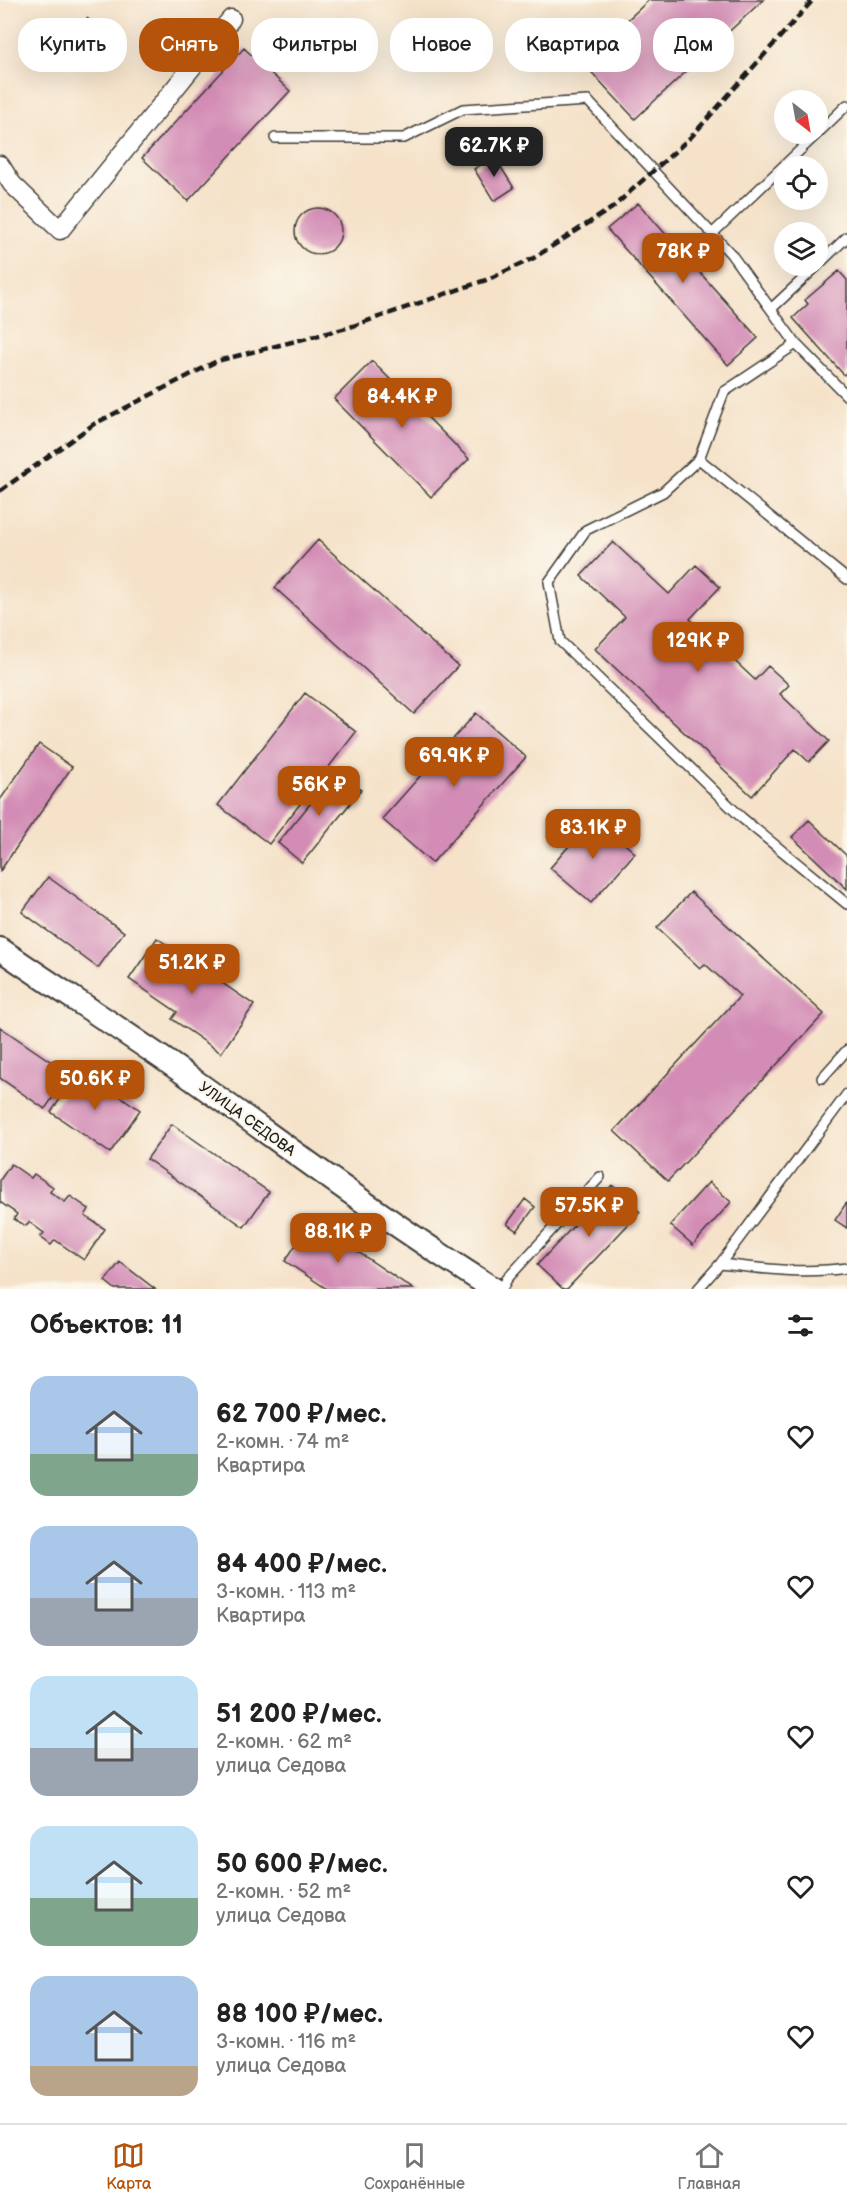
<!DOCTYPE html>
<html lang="ru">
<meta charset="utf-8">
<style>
:root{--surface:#fff;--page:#f6f6f6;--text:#222;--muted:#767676;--line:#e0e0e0;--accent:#b45309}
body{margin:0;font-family:"Balsamiq Sans",sans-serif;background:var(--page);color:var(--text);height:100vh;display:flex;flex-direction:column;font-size:22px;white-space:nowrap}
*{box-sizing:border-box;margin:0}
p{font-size:20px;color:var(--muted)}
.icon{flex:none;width:33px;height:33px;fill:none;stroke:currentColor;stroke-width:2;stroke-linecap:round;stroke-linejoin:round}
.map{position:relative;height:1289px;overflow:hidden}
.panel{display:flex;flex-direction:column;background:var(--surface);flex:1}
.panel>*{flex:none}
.banner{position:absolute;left:18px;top:18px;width:812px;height:54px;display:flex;gap:12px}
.needle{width:39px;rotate:149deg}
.fabs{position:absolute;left:774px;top:90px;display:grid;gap:12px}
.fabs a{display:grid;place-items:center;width:54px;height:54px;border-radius:50%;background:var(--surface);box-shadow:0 6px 24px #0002;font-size:30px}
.price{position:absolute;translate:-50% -51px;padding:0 14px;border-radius:12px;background:var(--accent);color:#fff;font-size:20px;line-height:39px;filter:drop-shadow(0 2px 3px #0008)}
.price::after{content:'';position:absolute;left:50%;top:36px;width:18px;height:14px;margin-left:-9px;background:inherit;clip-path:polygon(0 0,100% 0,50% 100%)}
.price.active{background:#222;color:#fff}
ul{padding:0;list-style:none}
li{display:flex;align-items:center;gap:18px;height:150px;padding:0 30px}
li span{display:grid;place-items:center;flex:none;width:168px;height:120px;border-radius:18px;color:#555}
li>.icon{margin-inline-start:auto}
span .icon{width:72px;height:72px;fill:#fffc;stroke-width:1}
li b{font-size:26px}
h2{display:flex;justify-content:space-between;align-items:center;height:72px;padding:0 30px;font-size:26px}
.pill{padding:0 21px;border-radius:24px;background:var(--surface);box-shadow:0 6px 24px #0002;font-size:21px;line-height:54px}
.pill.active{background:var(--accent);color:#fff}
.tab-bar{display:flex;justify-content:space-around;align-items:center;height:84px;border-top:2px solid var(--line);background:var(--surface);font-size:16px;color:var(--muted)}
.tab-bar a{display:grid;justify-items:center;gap:3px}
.tab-bar .active{color:var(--accent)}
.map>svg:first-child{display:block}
</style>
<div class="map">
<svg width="847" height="1289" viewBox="0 0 847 1289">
<rect width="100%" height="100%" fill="#fbf7ec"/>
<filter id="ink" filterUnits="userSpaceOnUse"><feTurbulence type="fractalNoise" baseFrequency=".0167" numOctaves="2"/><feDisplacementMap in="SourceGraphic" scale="12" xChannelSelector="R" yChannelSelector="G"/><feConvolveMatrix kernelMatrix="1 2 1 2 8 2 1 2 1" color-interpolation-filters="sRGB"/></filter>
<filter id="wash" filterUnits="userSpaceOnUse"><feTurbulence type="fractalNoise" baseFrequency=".008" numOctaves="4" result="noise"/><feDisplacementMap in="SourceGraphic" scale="24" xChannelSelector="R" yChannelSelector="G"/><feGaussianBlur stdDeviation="1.35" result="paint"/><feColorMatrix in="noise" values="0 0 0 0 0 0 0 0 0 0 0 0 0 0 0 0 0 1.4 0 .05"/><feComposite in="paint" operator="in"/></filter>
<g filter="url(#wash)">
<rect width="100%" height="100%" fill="#f5e2c9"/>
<g id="blocks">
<path fill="#d38cb5" d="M 649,0 L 763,0 L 635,119 L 569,48 L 593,25 L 607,39 Z
M 87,18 L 111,37 L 87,65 L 69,51 L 78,41 L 72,36 Z
M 244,48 L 290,91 L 188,201 L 142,158 Z
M 494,156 L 514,188 L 494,201 L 474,169 Z
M 638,203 L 758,338 L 728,365 L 607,229 Z
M295 231a23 23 0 1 1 46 0a23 23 0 1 1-46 0Z
M 839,271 L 847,280 L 847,372 L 844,375 L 793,318 L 808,304 L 805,300 Z
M 372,361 L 469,459 L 431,497 L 334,399 Z
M 318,540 L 458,666 L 414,714 L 275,588 Z
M 613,542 L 669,594 L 696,565 L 720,587 L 690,619 L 755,680 L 768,666 L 789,685 L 780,694 L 829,741 L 809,762 L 795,749 L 752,796 L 595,649 L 625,617 L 581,576 Z
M 305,693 L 356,732 L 269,844 L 218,805 Z
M 476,713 L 526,757 L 432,863 L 382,819 Z
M 39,744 L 72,767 L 0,871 L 0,800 Z
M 337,771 L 361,790 L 302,863 L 278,843 Z
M 594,817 L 635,853 L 591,903 L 550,868 Z
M 809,820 L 847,856 L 847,889 L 792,837 Z
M 48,877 L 124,932 L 98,968 L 22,912 Z
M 691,892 L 824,1014 L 668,1181 L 614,1131 L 740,996 L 705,964 L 700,968 L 657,928 Z
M 157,938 L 254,1005 L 221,1053 L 172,1019 L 177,1012 L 129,979 Z
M 0,1027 L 69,1074 L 45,1109 L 0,1078 Z
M 81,1069 L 140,1110 L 110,1153 L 51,1112 Z
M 172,1124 L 269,1192 L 244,1227 L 147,1159 Z
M 11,1164 L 31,1178 L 34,1174 L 53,1187 L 50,1192 L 65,1202 L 70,1196 L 89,1209 L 85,1216 L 105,1229 L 84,1260 L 55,1240 L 51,1245 L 40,1237 L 44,1233 L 29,1222 L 26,1226 L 14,1219 L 17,1214 L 0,1202 L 0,1180 Z
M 709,1182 L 731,1202 L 693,1245 L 670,1225 Z
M 612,1185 L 640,1212 L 567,1289 L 563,1289 L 537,1265 Z
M 525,1199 L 535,1207 L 517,1231 L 507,1224 Z
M 847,1202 L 847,1228 L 835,1220 Z
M 312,1221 L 413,1289 L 327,1289 L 285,1261 Z
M 120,1262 L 155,1289 L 115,1289 L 105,1281 Z"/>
</g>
</g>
<g filter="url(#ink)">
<use href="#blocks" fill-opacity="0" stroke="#3d3a36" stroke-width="1.5"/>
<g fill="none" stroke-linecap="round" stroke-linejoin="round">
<defs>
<path id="service" d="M 818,133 L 847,105
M 275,138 L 404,138 L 463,109 L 588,101 L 731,254 L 796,344 L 847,396
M 712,234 L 817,134
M 818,265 L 847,237
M 771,309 L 817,266
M 796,344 L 724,392 L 699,459 L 663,492 L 586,530 L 549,582 L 560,641 L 742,818 L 847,904
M 699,459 L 847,579
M 822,1078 L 847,1050
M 720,1264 C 763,1269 804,1274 847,1268
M 502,1289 L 507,1279 L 600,1177
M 698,1289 L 720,1264 L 847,1094"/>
<path id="minor" d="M 0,165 L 12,184 L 60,230 L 231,19"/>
<path id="tertiary" d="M 0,949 C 64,993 129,1034 192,1079 C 292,1150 390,1224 494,1289"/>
</defs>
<use href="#service" stroke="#3d3a36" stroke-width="12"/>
<use href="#minor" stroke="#3d3a36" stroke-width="21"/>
<use href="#tertiary" stroke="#3d3a36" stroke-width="26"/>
<use href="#service" stroke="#fff" stroke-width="9"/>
<use href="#minor" stroke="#fff" stroke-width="18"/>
<use href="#tertiary" stroke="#fff" stroke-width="22"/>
<path stroke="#1c1c1c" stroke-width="4.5" stroke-dasharray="9 4.5" stroke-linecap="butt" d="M 0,491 L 94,424 L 217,361 L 347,328 L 486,280 L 532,259 L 612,208 L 692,136 L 813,0"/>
</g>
</g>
<g text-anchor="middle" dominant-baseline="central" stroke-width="5" stroke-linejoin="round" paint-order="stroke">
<g font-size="15" fill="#1c1c1c" stroke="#fbf7ec">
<text transform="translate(247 1119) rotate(36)">УЛИЦА СЕДОВА</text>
</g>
</g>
</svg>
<div class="fabs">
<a><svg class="needle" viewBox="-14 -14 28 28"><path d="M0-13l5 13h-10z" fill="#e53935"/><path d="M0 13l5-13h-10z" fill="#767676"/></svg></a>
<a><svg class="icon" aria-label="locate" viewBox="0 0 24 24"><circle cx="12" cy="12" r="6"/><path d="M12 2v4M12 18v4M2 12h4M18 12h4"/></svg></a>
<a><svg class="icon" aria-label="layers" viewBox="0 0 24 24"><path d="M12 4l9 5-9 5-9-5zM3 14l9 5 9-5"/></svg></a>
</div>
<b class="price active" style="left:494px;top:178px">62.7K ₽</b>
<b class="price" style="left:683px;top:284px">78K ₽</b>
<b class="price" style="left:402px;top:429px">84.4K ₽</b>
<b class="price" style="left:698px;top:673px">129K ₽</b>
<b class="price" style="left:454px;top:788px">69.9K ₽</b>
<b class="price" style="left:319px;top:817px">56K ₽</b>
<b class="price" style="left:593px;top:860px">83.1K ₽</b>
<b class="price" style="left:192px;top:995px">51.2K ₽</b>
<b class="price" style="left:95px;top:1111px">50.6K ₽</b>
<b class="price" style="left:589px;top:1238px">57.5K ₽</b>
<b class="price" style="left:338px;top:1264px">88.1K ₽</b>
<div class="banner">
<a class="pill">Купить</a>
<a class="pill active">Снять</a>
<a class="pill">Фильтры</a>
<a class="pill">Новое</a>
<a class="pill">Квартира</a>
<a class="pill">Дом</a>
</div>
</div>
<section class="panel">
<h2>Объектов: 11<svg class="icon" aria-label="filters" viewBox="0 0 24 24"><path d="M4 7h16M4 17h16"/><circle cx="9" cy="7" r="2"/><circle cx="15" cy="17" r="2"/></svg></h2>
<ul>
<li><span style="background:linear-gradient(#a9c7e8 65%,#7fa58c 0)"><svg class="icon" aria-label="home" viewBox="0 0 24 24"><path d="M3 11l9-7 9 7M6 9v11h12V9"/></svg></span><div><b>62 700 ₽/мес.</b><p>2-комн. · 74 m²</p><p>Квартира</p></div><svg class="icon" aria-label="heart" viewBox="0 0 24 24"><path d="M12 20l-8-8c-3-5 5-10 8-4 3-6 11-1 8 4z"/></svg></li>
<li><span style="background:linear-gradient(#a9c7e8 60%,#9aa5b1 0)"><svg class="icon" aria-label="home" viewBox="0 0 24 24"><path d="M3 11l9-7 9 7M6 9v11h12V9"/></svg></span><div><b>84 400 ₽/мес.</b><p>3-комн. · 113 m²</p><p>Квартира</p></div><svg class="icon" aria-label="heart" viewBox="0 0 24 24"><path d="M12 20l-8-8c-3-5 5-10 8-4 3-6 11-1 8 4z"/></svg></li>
<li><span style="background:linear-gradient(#bfe0f5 60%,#9aa5b1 0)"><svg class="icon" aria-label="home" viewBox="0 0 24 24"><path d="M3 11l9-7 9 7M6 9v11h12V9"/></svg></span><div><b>51 200 ₽/мес.</b><p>2-комн. · 62 m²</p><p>улица Седова</p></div><svg class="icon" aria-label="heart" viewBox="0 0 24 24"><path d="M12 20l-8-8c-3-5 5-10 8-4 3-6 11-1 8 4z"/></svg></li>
<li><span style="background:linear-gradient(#bfe0f5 60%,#7fa58c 0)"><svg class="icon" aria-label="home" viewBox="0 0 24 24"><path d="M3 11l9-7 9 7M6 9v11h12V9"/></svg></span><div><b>50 600 ₽/мес.</b><p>2-комн. · 52 m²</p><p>улица Седова</p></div><svg class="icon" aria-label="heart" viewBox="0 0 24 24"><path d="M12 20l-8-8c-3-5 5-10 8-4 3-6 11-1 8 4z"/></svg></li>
<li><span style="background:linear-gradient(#a9c7e8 75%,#b9a48a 0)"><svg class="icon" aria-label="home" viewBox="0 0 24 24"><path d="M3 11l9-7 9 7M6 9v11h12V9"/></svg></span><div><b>88 100 ₽/мес.</b><p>3-комн. · 116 m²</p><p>улица Седова</p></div><svg class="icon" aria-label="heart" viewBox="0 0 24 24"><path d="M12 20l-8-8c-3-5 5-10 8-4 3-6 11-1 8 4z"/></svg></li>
</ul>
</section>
<nav class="tab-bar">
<a class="active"><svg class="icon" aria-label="map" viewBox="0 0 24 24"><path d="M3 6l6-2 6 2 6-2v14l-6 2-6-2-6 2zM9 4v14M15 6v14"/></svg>Карта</a>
<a><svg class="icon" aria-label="saved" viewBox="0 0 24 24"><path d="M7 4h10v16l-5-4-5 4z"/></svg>Сохранённые</a>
<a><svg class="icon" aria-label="home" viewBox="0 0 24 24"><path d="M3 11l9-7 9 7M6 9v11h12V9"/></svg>Главная</a>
</nav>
